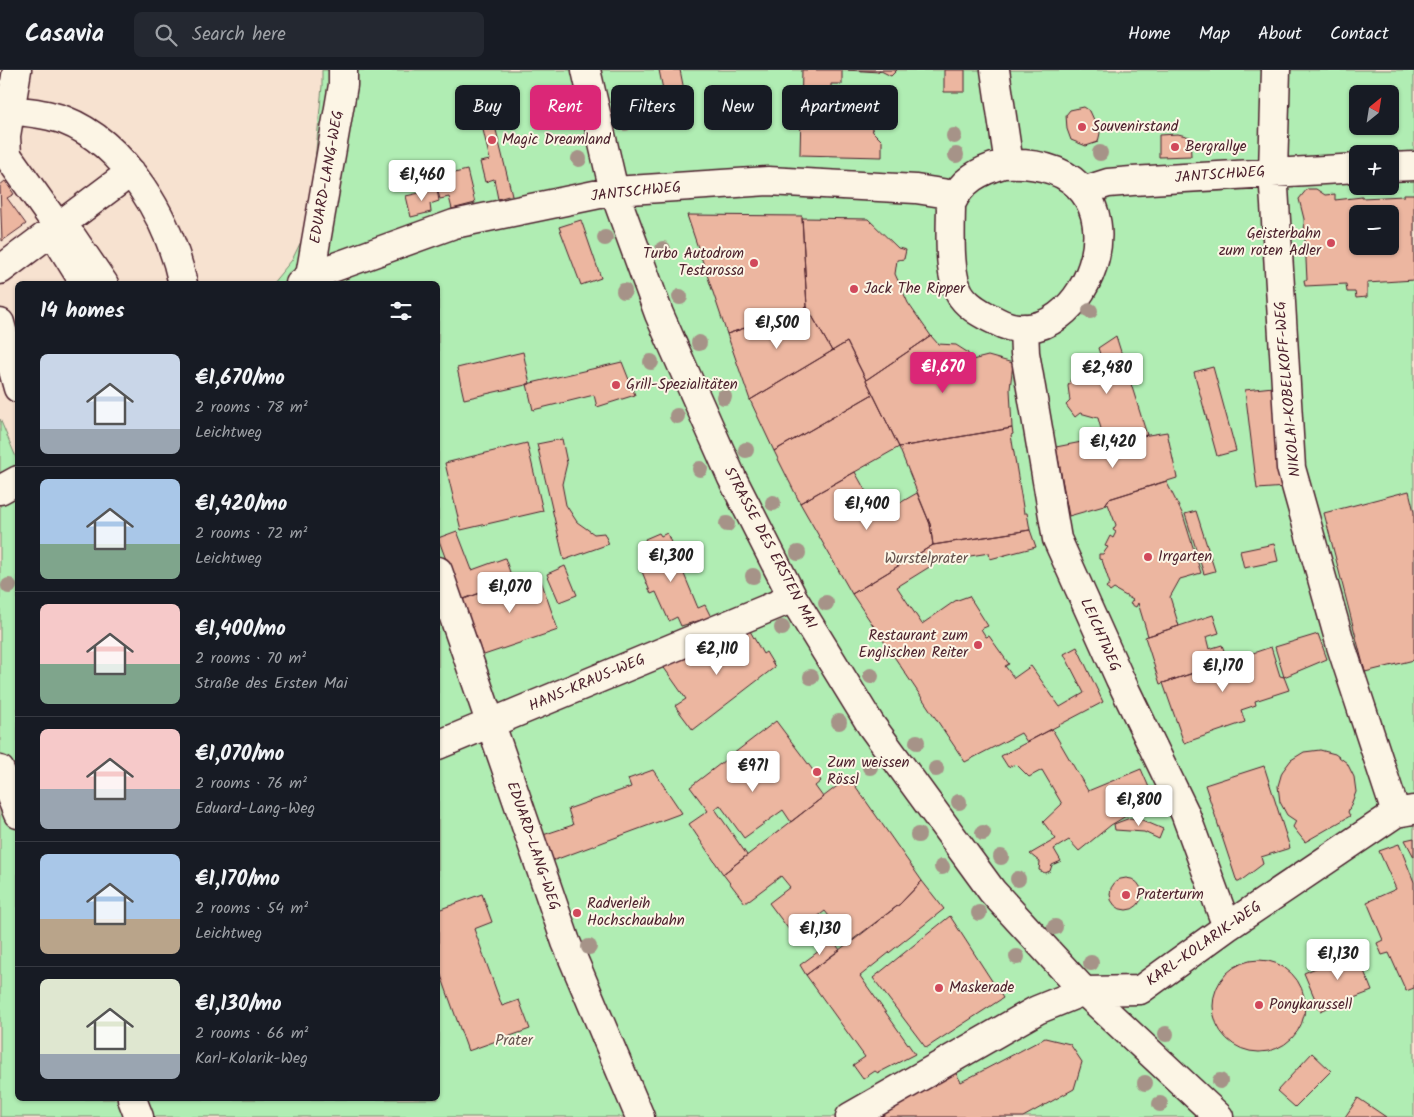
<!DOCTYPE html>
<meta charset="utf-8">
<style>
:root{--surface:#171b24;--page:#242831;--text:#f1f3f6;--muted:#9ea1a6;--line:#363941;--accent:#db2777}
body{margin:0;font-family:Kalam,sans-serif;background:var(--page);color:var(--text);height:100vh;display:flex;flex-direction:column;font-size:19px;white-space:nowrap}
*{box-sizing:border-box;margin:0}
p{font-size:16px;color:var(--muted)}
.icon{flex:none;width:28px;height:28px;fill:none;stroke:currentColor;stroke-width:2;stroke-linecap:round;stroke-linejoin:round}
.map{position:relative;flex:1;overflow:hidden}
.panel{position:absolute;left:15px;top:211px;width:425px;height:820px;display:flex;flex-direction:column;background:var(--surface);border-radius:8px;box-shadow:0 1px 4px #0004}
.panel>*{flex:none}
.hud{position:absolute;left:455px;top:15px;width:475px;height:45px;display:flex;gap:10px}
.needle{width:32px;rotate:30deg}
.controls{position:absolute;left:1349px;top:15px;display:grid;gap:10px}
.controls a{display:grid;place-items:center;width:50px;height:50px;border-radius:8px;background:var(--surface);box-shadow:0 1px 4px #0004;font-size:25px}
.price{position:absolute;translate:-50% -42px;padding:0 11px;border-radius:5px;background:#fff;color:#222;font-size:16px;line-height:32px;filter:drop-shadow(0 1px 2px #0008)}
.price::after{content:'';position:absolute;left:50%;top:30px;width:15px;height:11px;margin-left:-8px;background:inherit;clip-path:polygon(0 0,100% 0,50% 100%)}
.price.current{background:var(--accent);color:#fff}
ul{padding:0;list-style:none}
li{display:flex;align-items:center;gap:15px;height:125px;padding:0 25px}
li+li{border-top:1px solid var(--line)}
li span{display:grid;place-items:center;flex:none;width:140px;height:100px;border-radius:8px;color:#555}
li>.icon{margin-inline-start:auto}
span .icon{width:60px;height:60px;fill:#fffc;stroke-width:1}
li b{font-size:21px}
h2{display:flex;justify-content:space-between;align-items:center;height:60px;padding:0 25px;font-size:21px}
.chip{padding:0 18px;border-radius:8px;background:var(--surface);box-shadow:0 1px 4px #0004;font-size:18px;line-height:45px}
.chip.current{background:var(--accent);color:#fff}
header{display:flex;align-items:center;gap:30px;box-sizing:border-box;height:70px;padding:0 25px;background:var(--surface);border-bottom:1px solid var(--line)}
header strong{font-size:24px}
nav{display:flex;gap:28px;margin-inline-start:auto;font-size:18px}
.search{width:350px;height:45px;background:var(--page);display:flex;align-items:center;gap:12px;box-sizing:border-box;padding:0 18px;border-radius:8px;color:var(--muted);font-size:19px}
.map>svg:first-child{display:block}
</style>
<header>
<strong>Casavia</strong>
<div class="search"><svg class="icon" aria-label="search" viewBox="0 0 24 24"><circle cx="10" cy="10" r="6"/><path d="M15 15l6 6"/></svg>Search here</div>
<nav><a>Home</a><a>Map</a><a>About</a><a>Contact</a></nav>
</header>
<div class="map">
<svg width="1414" height="1047" viewBox="0 0 1414 1047">
<rect width="100%" height="100%" fill="#f7e2d0"/>
<filter id="ink" filterUnits="userSpaceOnUse"><feTurbulence type="fractalNoise" baseFrequency=".02" numOctaves="2"/><feDisplacementMap in="SourceGraphic" scale="10" xChannelSelector="R" yChannelSelector="G"/><feConvolveMatrix kernelMatrix="1 2 1 2 8 2 1 2 1" color-interpolation-filters="sRGB"/></filter>
<g filter="url(#ink)">
<path fill="#b0edb3" stroke="#7d866f" fill-rule="evenodd" d="M 322,0 L 1414,0 L 1414,1047 L 0,1047 L 0,349 L 18,392 L 18,1029 L 438,1029 L 438,214 L 272,214 L 292,190 L 309,155 L 322,16 ZM 1358,24 L 1390,24 L 1390,56 L 1358,56 ZM 1358,84 L 1390,84 L 1390,116 L 1358,116 ZM 1358,144 L 1390,144 L 1390,176 L 1358,176 Z"/>
<path fill="#ecb6a0" stroke="#4a1f2b" fill-rule="evenodd" d="M 659,0 L 680,0 L 685,25 L 665,29 Z
M 802,0 L 842,0 L 842,14 L 831,14 L 831,22 L 814,22 L 814,35 L 864,37 L 864,31 L 880,16 L 869,48 L 873,62 L 882,71 L 882,87 L 800,85 Z
M 848,0 L 897,0 L 891,6 L 879,0 L 879,2 Z
M 944,0 L 965,0 L 965,22 L 944,22 Z
M 1084,37 L 1090,41 L 1100,63 L 1098,72 L 1086,76 L 1071,70 L 1067,59 L 1066,45 L 1070,40 Z
M 493,48 L 512,125 L 498,129 L 494,109 L 485,112 L 480,92 L 490,90 L 481,51 Z
M 1178,64 L 1190,67 L 1191,86 L 1159,87 L 1159,65 Z
M 467,100 L 475,133 L 452,139 L 449,127 L 440,129 L 434,108 Z
M 5,111 L 14,124 L 7,128 L 26,154 L 2,171 L 0,115 Z
M 437,119 L 439,131 L 430,134 L 431,142 L 411,147 L 406,126 Z
M 1307,119 L 1316,119 L 1325,125 L 1335,124 L 1335,130 L 1362,127 L 1362,128 L 1404,126 L 1404,124 L 1414,124 L 1414,210 L 1367,213 L 1367,227 L 1356,228 L 1355,222 L 1347,222 L 1346,214 L 1305,216 L 1304,210 L 1307,210 L 1304,149 L 1299,129 ZM 1358,144 L 1390,144 L 1390,176 L 1358,176 Z
M 687,145 L 802,146 L 807,237 L 727,264 Z
M 802,148 L 868,149 L 898,178 L 906,180 L 904,189 L 897,190 L 895,204 L 908,233 L 931,266 L 866,310 L 847,272 L 832,281 L 807,237 Z
M 581,150 L 601,208 L 581,215 L 559,157 Z
M 807,237 L 832,281 L 750,330 L 727,264 Z
M 931,266 L 938,274 L 956,275 L 967,282 L 972,290 L 988,286 L 1013,293 L 1010,319 L 1012,358 L 899,377 L 866,310 Z
M 1116,266 L 1147,365 L 1105,373 L 1098,348 L 1080,343 L 1075,347 L 1066,335 L 1070,331 L 1068,316 L 1074,302 L 1086,292 L 1102,290 L 1098,278 Z
M 847,272 L 873,324 L 774,381 L 750,330 Z
M 523,282 L 530,314 L 464,329 L 457,298 Z
M 622,292 L 635,325 L 597,337 L 594,325 L 533,340 L 527,314 Z
M 1213,297 L 1236,381 L 1217,386 L 1194,302 Z
M 1273,317 L 1286,417 L 1257,419 L 1245,320 Z
M 873,324 L 899,377 L 800,433 L 774,381 Z
M 1012,358 L 1013,364 L 1011,365 L 1024,443 L 1027,443 L 1030,460 L 933,475 L 930,454 L 899,377 Z
M 1167,362 L 1177,408 L 1109,429 L 1104,436 L 1069,446 L 1056,377 L 1092,370 L 1093,374 Z
M 562,369 L 567,393 L 562,414 L 566,435 L 577,452 L 594,464 L 604,463 L 609,474 L 564,490 L 537,374 Z
M 527,373 L 543,441 L 461,460 L 445,393 Z
M 855,402 L 879,445 L 917,423 L 930,454 L 933,475 L 852,524 L 800,433 Z
M 1166,411 L 1183,445 L 1201,503 L 1180,509 L 1170,527 L 1179,556 L 1148,566 L 1138,533 L 1136,537 L 1130,534 L 1133,530 L 1114,519 L 1110,522 L 1106,517 L 1110,514 L 1102,490 L 1099,489 L 1099,484 L 1103,484 L 1108,477 L 1105,476 L 1110,466 L 1113,468 L 1116,462 L 1113,460 L 1116,455 L 1108,434 L 1104,436 L 1109,429 Z
M 1409,421 L 1414,442 L 1414,590 L 1365,602 L 1324,443 Z
M 1196,441 L 1215,501 L 1204,504 L 1185,444 Z
M 1030,460 L 1036,477 L 990,489 L 989,483 L 939,491 L 897,517 L 922,554 L 955,531 L 969,526 L 988,556 L 981,559 L 986,567 L 989,566 L 1009,594 L 1005,596 L 1014,608 L 1031,596 L 1060,637 L 1084,623 L 1064,584 L 1077,577 L 1103,632 L 1027,672 L 1021,663 L 965,692 L 852,524 L 933,475 Z
M 457,461 L 472,500 L 505,488 L 513,511 L 461,530 L 438,468 Z
M 659,463 L 661,466 L 667,463 L 698,538 L 705,535 L 711,547 L 681,556 L 677,547 L 669,551 L 656,522 L 651,524 L 641,499 L 655,493 L 645,469 Z
M 1274,474 L 1278,491 L 1244,498 L 1240,481 Z
M 565,496 L 577,525 L 559,532 L 547,504 Z
M 538,502 L 558,560 L 481,586 L 461,530 Z
M 1213,545 L 1219,563 L 1206,567 L 1209,579 L 1222,575 L 1228,592 L 1160,614 L 1145,567 Z
M 750,561 L 763,584 L 766,582 L 775,597 L 693,660 L 675,636 L 686,629 L 662,595 Z
M 1318,564 L 1327,589 L 1284,607 L 1275,577 Z
M 1271,577 L 1280,606 L 1284,607 L 1289,620 L 1255,631 L 1256,635 L 1241,640 L 1245,652 L 1184,673 L 1163,613 Z
M 776,651 L 821,711 L 815,716 L 823,727 L 791,752 L 783,740 L 744,768 L 720,735 L 715,739 L 747,785 L 723,804 L 689,754 L 708,741 L 690,717 Z
M 1052,659 L 1088,721 L 1141,699 L 1154,729 L 1111,755 L 1079,781 L 1069,770 L 1054,779 L 1061,791 L 1052,795 L 1050,801 L 1045,803 L 1039,800 L 1040,792 L 1030,784 L 1056,769 L 1043,752 L 1062,734 L 1042,700 L 1029,707 L 1016,694 L 1008,697 L 1001,686 Z
M 1320,680 L 1335,684 L 1347,693 L 1354,707 L 1356,722 L 1348,742 L 1350,746 L 1305,772 L 1293,757 L 1296,751 L 1287,745 L 1280,732 L 1278,716 L 1282,702 L 1291,690 L 1304,682 Z
M 1264,696 L 1290,778 L 1261,787 L 1263,794 L 1239,812 L 1237,812 L 1205,715 Z
M 653,700 L 682,743 L 552,791 L 543,765 L 573,755 L 568,739 L 631,717 L 628,709 Z
M 849,707 L 922,811 L 900,834 L 850,873 L 825,841 L 793,865 L 769,833 L 790,817 L 781,806 L 745,833 L 723,804 Z
M 1130,748 L 1142,750 L 1163,759 L 1159,769 L 1144,762 L 1115,760 L 1114,754 Z
M 1414,768 L 1414,787 L 1405,770 Z
M 1399,774 L 1414,812 L 1414,918 L 1406,921 L 1389,883 L 1382,885 L 1377,873 L 1383,870 L 1367,832 L 1396,819 L 1379,781 Z
M1110 824a16 16 0 1 1 32 0a16 16 0 1 1-32 0Z
M 922,811 L 944,839 L 860,906 L 915,984 L 878,1003 L 875,1001 L 863,1009 L 853,995 L 865,987 L 806,905 L 900,834 Z
M 482,824 L 492,852 L 474,859 L 502,936 L 519,930 L 530,959 L 468,981 L 438,897 L 438,840 Z
M 950,846 L 1003,928 L 926,978 L 873,908 Z
M 831,868 L 840,880 L 806,905 L 800,895 L 819,881 L 817,878 Z
M 1356,881 L 1372,921 L 1320,941 L 1304,903 Z
M1213 936a46 46 0 1 1 92 0a46 46 0 1 1-92 0Z
M 1045,968 L 1070,974 L 1082,992 L 1074,1019 L 1023,1047 L 866,1047 L 951,995 L 961,1012 Z
M 1312,983 L 1331,1001 L 1295,1037 L 1277,1021 Z
M 1358,1028 L 1386,1047 L 1345,1047 Z"/>
<g fill="none" stroke-linecap="round" stroke-linejoin="round">
<defs>
<path id="minor" d="M 17,0 L 6,66 L 7,85 L 59,158
M 586,0 L 614,121 L 659,244 L 732,408 L 793,528 L 871,655 L 992,821 L 1084,921 L 1219,1047
M 995,0 L 1009,94
M 1276,0 L 1273,101 L 1291,398 L 1341,576 L 1396,743
M 0,39 C 21,42 43,42 64,50 C 126,74 170,151 183,214
M 1003,94 C 1167,86 1086,300 996,251 C 984,245 970,238 962,227 C 947,208 951,158 951,134 C 962,110 979,101 1003,94 Z
M 1390,97 L 1414,96
M 1083,121 L 1108,113 L 1132,111 L 1358,98
M 0,200 L 131,102
M 85,214 L 62,177 L 59,158 L 72,167 L 104,214
M 300,214 L 310,206 L 454,154 L 614,121 L 768,111 L 916,119 L 955,125
M 314,214 L 310,206 L 343,15 L 343,0
M 0,253 L 18,318
M 1024,258 L 1025,283 L 1057,469 L 1120,609 L 1185,743 L 1227,857
M 0,420 L 18,410
M 438,501 L 566,872 L 640,1047
M 438,675 L 793,528
M 0,700 L 18,744
M 132,1029 L 139,1047
M 850,1047 L 1037,940 L 1084,921 L 1140,920 L 1227,857 L 1396,743 L 1413,740"/>
</defs>
<use href="#minor" stroke="#4a1f2b" stroke-width="31"/>
<use href="#minor" stroke="#fcf5e5" stroke-width="28"/>
</g>
<g fill="#a69388">
<circle cx="567" cy="33" r="8"/>
<circle cx="625" cy="53" r="8"/>
<circle cx="954" cy="66" r="8"/>
<circle cx="1100" cy="83" r="8"/>
<circle cx="956" cy="85" r="8"/>
<circle cx="579" cy="89" r="8"/>
<circle cx="605" cy="168" r="8"/>
<circle cx="663" cy="179" r="8"/>
<circle cx="624" cy="221" r="8"/>
<circle cx="680" cy="227" r="8"/>
<circle cx="1090" cy="241" r="8"/>
<circle cx="699" cy="273" r="8"/>
<circle cx="651" cy="292" r="8"/>
<circle cx="724" cy="327" r="8"/>
<circle cx="677" cy="346" r="8"/>
<circle cx="746" cy="380" r="8"/>
<circle cx="700" cy="399" r="8"/>
<circle cx="773" cy="433" r="8"/>
<circle cx="727" cy="454" r="8"/>
<circle cx="798" cy="483" r="8"/>
<circle cx="753" cy="506" r="8"/>
<circle cx="9" cy="516" r="8"/>
<circle cx="826" cy="533" r="8"/>
<circle cx="782" cy="558" r="8"/>
<circle cx="871" cy="606" r="8"/>
<circle cx="811" cy="607" r="8"/>
<circle cx="839" cy="652" r="8"/>
<circle cx="917" cy="672" r="8"/>
<circle cx="870" cy="697" r="8"/>
<circle cx="936" cy="699" r="8"/>
<circle cx="959" cy="732" r="8"/>
<circle cx="983" cy="763" r="8"/>
<circle cx="918" cy="765" r="8"/>
<circle cx="1001" cy="787" r="8"/>
<circle cx="942" cy="797" r="8"/>
<circle cx="1018" cy="809" r="8"/>
<circle cx="979" cy="843" r="8"/>
<circle cx="1055" cy="857" r="8"/>
<circle cx="589" cy="877" r="8"/>
<circle cx="1017" cy="887" r="8"/>
<circle cx="1091" cy="893" r="8"/>
<circle cx="1166" cy="964" r="8"/>
<circle cx="1220" cy="1011" r="8"/>
<circle cx="1145" cy="1013" r="8"/>
<circle cx="1160" cy="1034" r="8"/>
</g>
</g>
<g fill="#d1495b" stroke="#fcf5e5" stroke-width="2">
<circle cx="1082" cy="57" r="5"/>
<circle cx="492" cy="70" r="5"/>
<circle cx="1175" cy="77" r="5"/>
<circle cx="1331" cy="173" r="5"/>
<circle cx="754" cy="193" r="5"/>
<circle cx="854" cy="219" r="5"/>
<circle cx="616" cy="315" r="5"/>
<circle cx="1148" cy="487" r="5"/>
<circle cx="978" cy="575" r="5"/>
<circle cx="817" cy="702" r="5"/>
<circle cx="1126" cy="825" r="5"/>
<circle cx="577" cy="843" r="5"/>
<circle cx="939" cy="918" r="5"/>
<circle cx="1259" cy="935" r="5"/>
</g>
<g text-anchor="middle" dominant-baseline="central" stroke-width="4" stroke-linejoin="round" paint-order="stroke">
<g font-size="15" fill="#4a1f2b" stroke="#fcf5e5" text-anchor="start">
<text x="1092" y="57">Souvenirstand</text>
<text x="502" y="70">Magic Dreamland</text>
<text x="1185" y="77">Bergrallye</text>
<text x="1321" y="164" text-anchor="end">Geisterbahn<tspan x="1321" dy="17">zum roten Adler</tspan></text>
<text x="744" y="184" text-anchor="end">Turbo Autodrom<tspan x="744" dy="17">Testarossa</tspan></text>
<text x="864" y="219">Jack The Ripper</text>
<text x="626" y="315">Grill-Spezialitäten</text>
<text x="1158" y="487">Irrgarten</text>
<text x="968" y="566" text-anchor="end">Restaurant zum<tspan x="968" dy="17">Englischen Reiter</tspan></text>
<text x="827" y="693">Zum weissen<tspan x="827" dy="17">Rössl</tspan></text>
<text x="1136" y="825">Praterturm</text>
<text x="587" y="834">Radverleih<tspan x="587" dy="17">Hochschaubahn</tspan></text>
<text x="949" y="918">Maskerade</text>
<text x="1269" y="935">Ponykarussell</text>
</g>
<g font-size="15" fill="#4a1f2b" stroke="#fcf5e5">
<text transform="translate(1220 105) rotate(-4)">JANTSCHWEG</text>
<text transform="translate(327 107) rotate(-80)">EDUARD-LANG-WEG</text>
<text transform="translate(636 122) rotate(-6)">JANTSCHWEG</text>
<text transform="translate(1288 319) rotate(-95)">NIKOLAI-KOBELKOFF-WEG</text>
<text transform="translate(770 478) rotate(62)">STRASSE DES ERSTEN MAI</text>
<text transform="translate(1100 565) rotate(66)">LEICHTWEG</text>
<text transform="translate(587 613) rotate(-23)">HANS-KRAUS-WEG</text>
<text transform="translate(533 776) rotate(71)">EDUARD-LANG-WEG</text>
<text transform="translate(1204 874) rotate(-35)">KARL-KOLARIK-WEG</text>
</g>
<g font-size="15" fill="#64524d" stroke="#fcf5e5">
<text x="926" y="489">Wurstelprater</text>
<text x="514" y="971">Prater</text>
</g>
</g>
</svg>
<div class="controls">
<a><svg class="needle" viewBox="-14 -14 28 28"><path d="M0-13l5 13h-10z" fill="#e53935"/><path d="M0 13l5-13h-10z" fill="#9ea1a6"/></svg></a>
<a>+</a>
<a>−</a>
</div>
<b class="price" style="left:422px;top:132px">€1,460</b>
<b class="price" style="left:777px;top:280px">€1,500</b>
<b class="price current" style="left:943px;top:324px">€1,670</b>
<b class="price" style="left:1107px;top:325px">€2,480</b>
<b class="price" style="left:1113px;top:399px">€1,420</b>
<b class="price" style="left:867px;top:461px">€1,400</b>
<b class="price" style="left:671px;top:513px">€1,300</b>
<b class="price" style="left:510px;top:544px">€1,070</b>
<b class="price" style="left:717px;top:606px">€2,110</b>
<b class="price" style="left:1223px;top:623px">€1,170</b>
<b class="price" style="left:753px;top:723px">€971</b>
<b class="price" style="left:1139px;top:757px">€1,800</b>
<b class="price" style="left:820px;top:886px">€1,130</b>
<b class="price" style="left:1338px;top:911px">€1,130</b>
<div class="hud">
<a class="chip">Buy</a>
<a class="chip current">Rent</a>
<a class="chip">Filters</a>
<a class="chip">New</a>
<a class="chip">Apartment</a>
</div>
<section class="panel">
<h2>14 homes<svg class="icon" aria-label="filters" viewBox="0 0 24 24"><path d="M4 7h16M4 17h16"/><circle cx="9" cy="7" r="2"/><circle cx="15" cy="17" r="2"/></svg></h2>
<ul>
<li><span style="background:linear-gradient(#c9d6e8 75%,#9aa5b1 0)"><svg class="icon" aria-label="home" viewBox="0 0 24 24"><path d="M3 11l9-7 9 7M6 9v11h12V9"/></svg></span><div><b>€1,670/mo</b><p>2 rooms · 78 m²</p><p>Leichtweg</p></div></li>
<li><span style="background:linear-gradient(#a9c7e8 65%,#7fa58c 0)"><svg class="icon" aria-label="home" viewBox="0 0 24 24"><path d="M3 11l9-7 9 7M6 9v11h12V9"/></svg></span><div><b>€1,420/mo</b><p>2 rooms · 72 m²</p><p>Leichtweg</p></div></li>
<li><span style="background:linear-gradient(#f6c9c9 60%,#7fa58c 0)"><svg class="icon" aria-label="home" viewBox="0 0 24 24"><path d="M3 11l9-7 9 7M6 9v11h12V9"/></svg></span><div><b>€1,400/mo</b><p>2 rooms · 70 m²</p><p>Straße des Ersten Mai</p></div></li>
<li><span style="background:linear-gradient(#f6c9c9 60%,#9aa5b1 0)"><svg class="icon" aria-label="home" viewBox="0 0 24 24"><path d="M3 11l9-7 9 7M6 9v11h12V9"/></svg></span><div><b>€1,070/mo</b><p>2 rooms · 76 m²</p><p>Eduard-Lang-Weg</p></div></li>
<li><span style="background:linear-gradient(#a9c7e8 65%,#b9a48a 0)"><svg class="icon" aria-label="home" viewBox="0 0 24 24"><path d="M3 11l9-7 9 7M6 9v11h12V9"/></svg></span><div><b>€1,170/mo</b><p>2 rooms · 54 m²</p><p>Leichtweg</p></div></li>
<li><span style="background:linear-gradient(#dfe7d0 75%,#9aa5b1 0)"><svg class="icon" aria-label="home" viewBox="0 0 24 24"><path d="M3 11l9-7 9 7M6 9v11h12V9"/></svg></span><div><b>€1,130/mo</b><p>2 rooms · 66 m²</p><p>Karl-Kolarik-Weg</p></div></li>
</ul>
</section>
</div>
